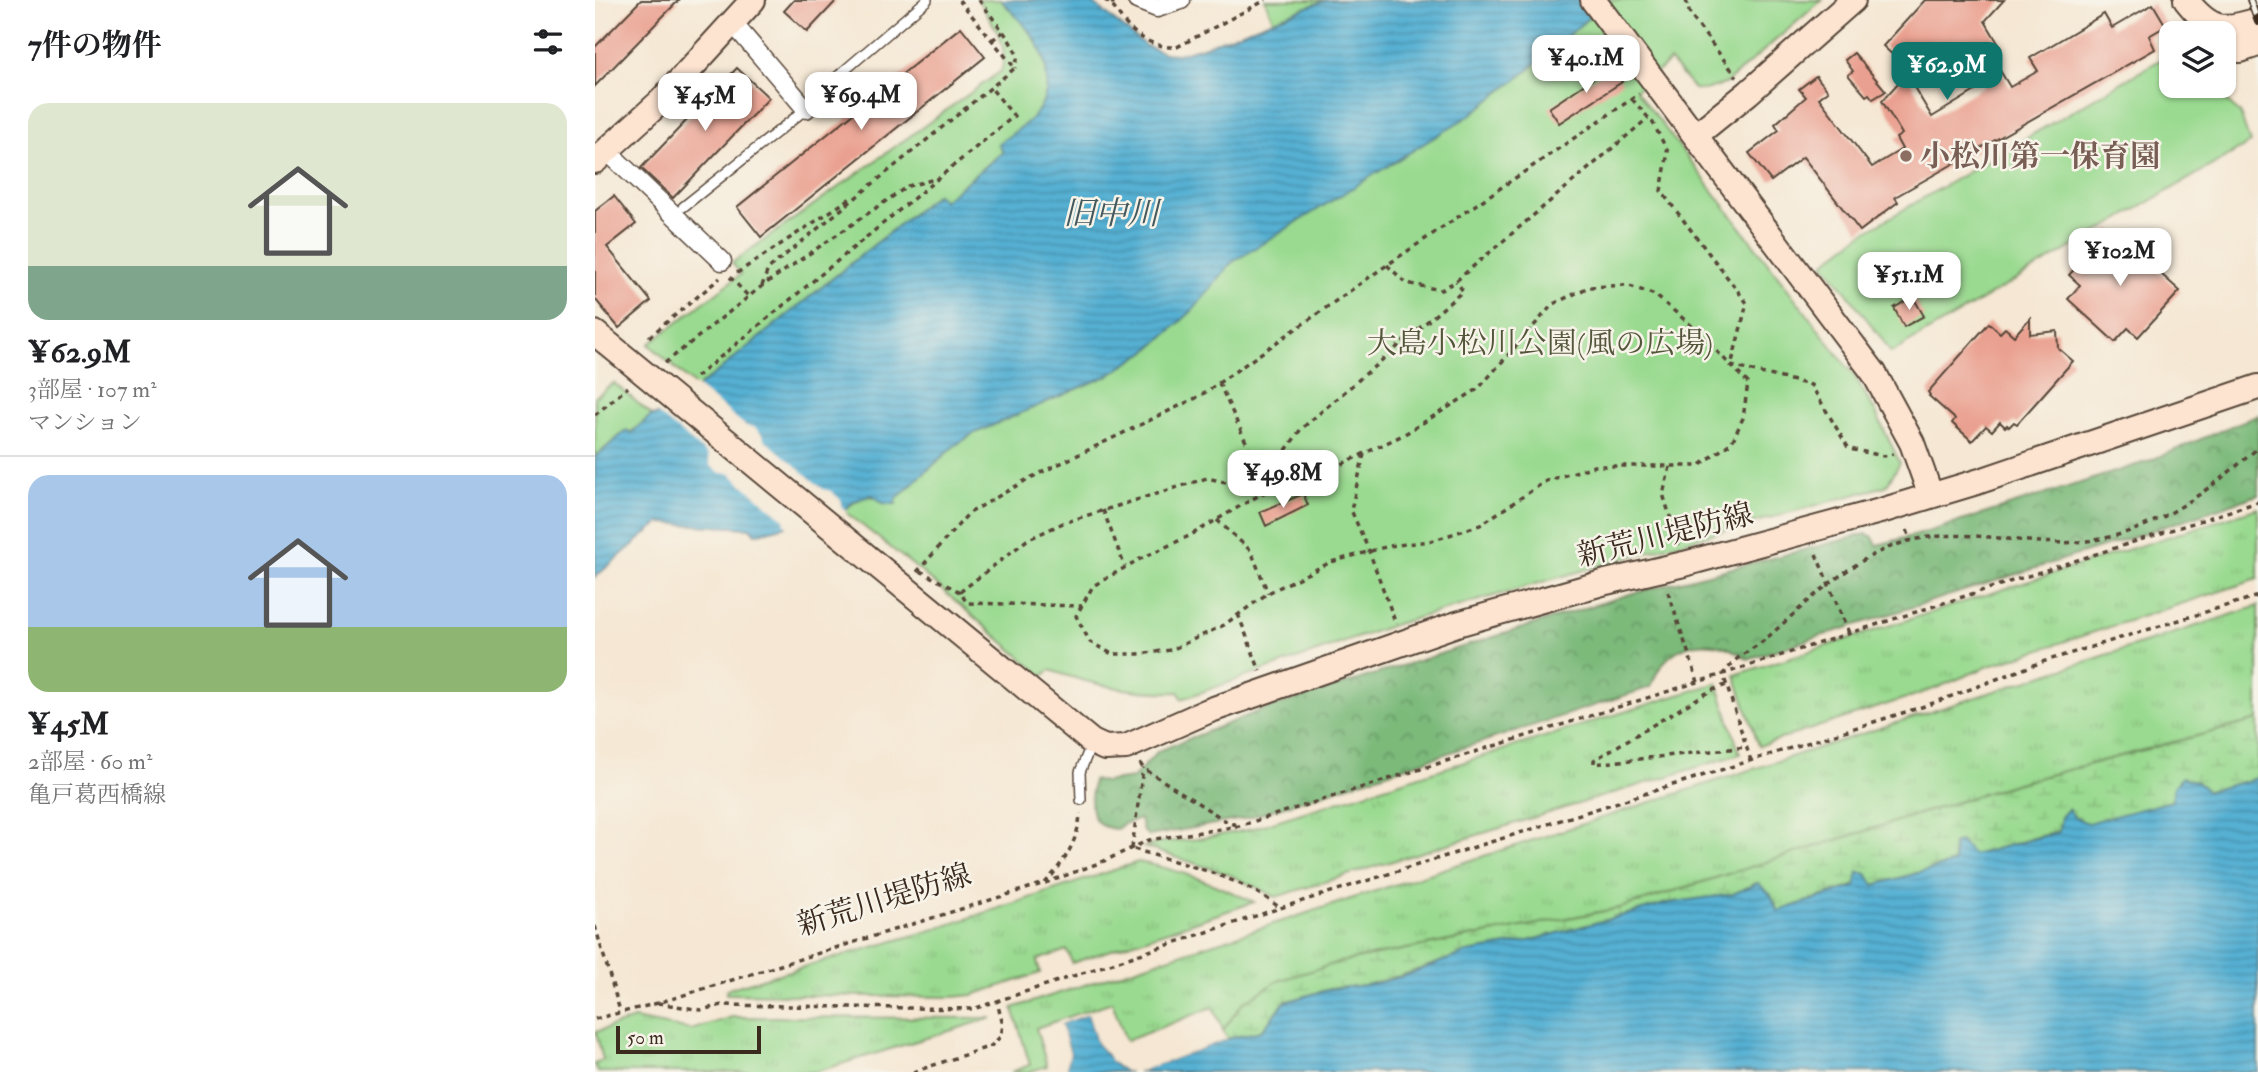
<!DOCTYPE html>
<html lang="ja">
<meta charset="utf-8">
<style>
:root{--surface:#fff;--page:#f2f2f2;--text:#202124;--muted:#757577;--line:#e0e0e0;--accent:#0f766e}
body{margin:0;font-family:"IM FELL Double Pica","Noto Serif JP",serif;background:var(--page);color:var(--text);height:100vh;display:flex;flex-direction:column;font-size:26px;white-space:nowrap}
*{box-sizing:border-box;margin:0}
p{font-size:23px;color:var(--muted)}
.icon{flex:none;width:38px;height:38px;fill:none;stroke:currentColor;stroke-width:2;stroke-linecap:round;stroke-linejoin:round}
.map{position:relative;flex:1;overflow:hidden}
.panel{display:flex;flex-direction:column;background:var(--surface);width:595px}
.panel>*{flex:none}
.tools{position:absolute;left:1564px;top:21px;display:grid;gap:14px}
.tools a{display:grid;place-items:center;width:77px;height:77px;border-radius:14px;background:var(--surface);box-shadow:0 2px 5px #0004;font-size:35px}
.scale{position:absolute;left:21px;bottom:18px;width:145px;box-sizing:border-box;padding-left:7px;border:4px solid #3b2a1e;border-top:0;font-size:19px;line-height:24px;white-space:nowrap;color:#3b2a1e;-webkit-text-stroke:5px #f7f3e8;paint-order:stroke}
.price{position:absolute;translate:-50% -60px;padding:0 16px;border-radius:14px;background:#fff;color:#222;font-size:23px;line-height:46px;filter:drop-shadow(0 2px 4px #0008)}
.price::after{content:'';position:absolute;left:50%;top:42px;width:21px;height:16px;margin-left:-10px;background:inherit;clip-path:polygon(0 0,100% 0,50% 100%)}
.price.current{background:var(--accent);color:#fff}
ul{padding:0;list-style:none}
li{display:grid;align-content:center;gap:14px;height:371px;padding:0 28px}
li+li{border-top:2px solid var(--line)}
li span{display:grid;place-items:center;height:217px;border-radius:21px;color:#555}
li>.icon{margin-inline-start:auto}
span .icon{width:126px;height:126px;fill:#fffc;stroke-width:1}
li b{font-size:30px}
h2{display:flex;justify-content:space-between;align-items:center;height:84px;padding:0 28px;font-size:30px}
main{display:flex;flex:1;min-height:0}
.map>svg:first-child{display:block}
</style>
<main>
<section class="panel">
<h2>7件の物件<svg class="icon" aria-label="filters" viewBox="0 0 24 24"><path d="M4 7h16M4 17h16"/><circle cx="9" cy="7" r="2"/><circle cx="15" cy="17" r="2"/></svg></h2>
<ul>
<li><span style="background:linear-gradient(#dfe7d0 75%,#7fa58c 0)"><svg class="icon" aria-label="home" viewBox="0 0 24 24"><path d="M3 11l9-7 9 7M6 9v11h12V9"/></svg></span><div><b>¥62.9M</b><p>3部屋 · 107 m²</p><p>マンション</p></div></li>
<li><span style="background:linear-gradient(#a9c7e8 70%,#8fb573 0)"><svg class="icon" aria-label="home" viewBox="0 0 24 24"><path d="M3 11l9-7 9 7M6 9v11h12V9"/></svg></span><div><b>¥45M</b><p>2部屋 · 60 m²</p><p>亀戸葛西橋線</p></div></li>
</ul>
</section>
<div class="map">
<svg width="1663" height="1072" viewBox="0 0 1663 1072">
<defs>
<pattern id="grass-tufts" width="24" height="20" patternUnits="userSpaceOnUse" patternTransform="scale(1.75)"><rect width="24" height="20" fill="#9ada90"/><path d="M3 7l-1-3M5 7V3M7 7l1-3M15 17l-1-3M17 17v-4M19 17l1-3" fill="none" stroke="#86bb7c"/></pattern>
<pattern id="forest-crowns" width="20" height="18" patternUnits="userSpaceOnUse" patternTransform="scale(1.75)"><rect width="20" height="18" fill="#7bba7a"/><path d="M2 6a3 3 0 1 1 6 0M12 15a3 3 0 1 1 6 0" fill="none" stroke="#669763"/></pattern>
<pattern id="wetland-marsh" width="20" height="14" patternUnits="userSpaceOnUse" patternTransform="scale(1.75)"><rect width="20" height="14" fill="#9ada90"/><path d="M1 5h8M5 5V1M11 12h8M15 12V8" fill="none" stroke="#86bb7c"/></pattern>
<pattern id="water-rules" width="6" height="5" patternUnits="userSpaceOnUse" patternTransform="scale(1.75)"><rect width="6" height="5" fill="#55b0d3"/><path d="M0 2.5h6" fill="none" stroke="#488fab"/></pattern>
</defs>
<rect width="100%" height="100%" fill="#f7f3e8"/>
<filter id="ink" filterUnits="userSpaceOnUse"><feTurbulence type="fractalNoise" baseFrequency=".0143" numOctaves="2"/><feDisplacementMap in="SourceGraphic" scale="14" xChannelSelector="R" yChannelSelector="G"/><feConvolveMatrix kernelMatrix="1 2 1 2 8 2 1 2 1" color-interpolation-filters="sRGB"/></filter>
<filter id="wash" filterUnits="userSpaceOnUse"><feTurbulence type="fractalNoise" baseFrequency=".00686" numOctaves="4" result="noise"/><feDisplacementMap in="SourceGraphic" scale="28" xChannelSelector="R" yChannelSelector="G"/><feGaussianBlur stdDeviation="1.57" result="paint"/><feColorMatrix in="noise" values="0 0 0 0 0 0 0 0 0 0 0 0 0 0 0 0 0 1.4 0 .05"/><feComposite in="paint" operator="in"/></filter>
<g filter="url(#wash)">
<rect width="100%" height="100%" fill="#f5e7d3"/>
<path fill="url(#grass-tufts)" stroke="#6a8257" stroke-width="2" d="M 1663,508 L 1663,579 L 1394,666 L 1339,689 L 1164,746 L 1140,675 Z
M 1663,606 L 1663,720 L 1423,783 L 1025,908 L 745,962 L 648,1003 L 628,1030 L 618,1007 L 531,1041 L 517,1002 L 441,1028 L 452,1066 L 433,1072 L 416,1072 L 435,1065 L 418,1008 Z
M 1122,683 L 1145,754 L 681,897 L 633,874 L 549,847 L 567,842 L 597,840 L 652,830 Z
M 543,862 C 584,869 621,885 659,902 L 477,963 L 472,950 L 442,960 L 445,973 L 378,995 L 357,997 L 131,994 L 132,989 L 344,928 Z
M 137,1017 L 397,1018 L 220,1072 L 3,1072 L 0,1064 L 8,1060 L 1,1032 L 39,1019 L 96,1030 Z"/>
<path fill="url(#forest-crowns)" stroke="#5b724c" stroke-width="2" d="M 1663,415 L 1663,495 L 1520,543 L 1153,659 C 1145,655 1137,648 1128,646 C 1092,637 1067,654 1056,687 L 653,818 L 554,836 L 548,831 L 545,819 L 528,824 L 522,829 C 491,827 495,803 498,780 L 509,782 L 538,778 L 563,751 L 667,710 L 1035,594 L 1271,534 L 1277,536 L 1282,545 L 1329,533 L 1554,461 Z"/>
<path fill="url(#wetland-marsh)" stroke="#6a8257" stroke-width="2" d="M 1663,720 L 1663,778 L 1613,791 L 1600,781 L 1579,787 L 1577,801 L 1493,824 L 1480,818 L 1466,817 L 1464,831 L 1378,855 L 1358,845 L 1359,863 L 1278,885 L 1261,885 L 1183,911 L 1176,895 L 1162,883 L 1138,894 L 1073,903 L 930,942 L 873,952 L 805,976 L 771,985 L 734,989 L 690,1002 L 666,1031 L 632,1039 L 628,1030 L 648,1003 L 683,981 L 745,962 L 1025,908 L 1423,783 Z"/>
<path fill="#9ada90" stroke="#6a8257" stroke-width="2" d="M 383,0 L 406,0 C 430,25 453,46 452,83 C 452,96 447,107 438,117 C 429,127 415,135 404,144 L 409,151 L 348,201 L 342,194 L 102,388 L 54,344 L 146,274 L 137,263 L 406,71 C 416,46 396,21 383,0 Z
M 670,0 L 731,0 L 678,20 Z
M 1014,0 L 1227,0 L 1130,84 L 1109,90 L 1099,89 L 1075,61 L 1041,90 L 1260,377 L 1279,409 L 1305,463 L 1291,486 L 1084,543 L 801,624 L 587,699 L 584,692 C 539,694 497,685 455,670 L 448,676 L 324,570 L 249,511 C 267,493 277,495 301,499 L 359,446 L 380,433 L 514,375 L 556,348 L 598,310 L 636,263 L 875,115 L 931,72 Z
M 1577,53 L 1577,86 L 1614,86 L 1645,113 L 1655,143 L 1296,353 L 1287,339 L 1229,263 L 1265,235 Z
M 19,383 L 57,415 L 35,433 L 32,430 L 0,457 L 0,397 Z"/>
<path fill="url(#water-rules)" stroke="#486d78" stroke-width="2" d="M 406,0 L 494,0 L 551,46 L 569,53 L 583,54 L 605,48 L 731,0 L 1014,0 L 931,72 L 875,115 L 636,263 L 598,310 L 556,348 L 514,375 L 380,433 L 359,446 L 301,499 L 301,504 L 290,504 L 277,495 L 259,501 L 249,511 L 160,534 L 155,528 L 66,523 L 59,527 L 0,577 L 0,457 L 32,430 L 36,433 L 57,415 L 59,416 L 102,388 L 342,194 L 348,201 L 408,152 L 403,144 C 415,135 428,127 438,117 C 447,107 452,96 452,83 C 453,45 430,26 406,0 Z
M 1587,777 L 1600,781 L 1613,791 L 1663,778 L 1663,1072 L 543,1072 L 632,1039 L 666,1031 L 690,1002 L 735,989 L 771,985 L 805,977 L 873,952 L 930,942 L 1073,903 L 1138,894 L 1163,883 L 1176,895 L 1183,911 L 1261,886 L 1263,872 L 1272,874 L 1279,885 L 1359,863 L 1358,844 L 1365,841 L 1378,855 L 1464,832 L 1466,817 L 1473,809 L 1480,818 L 1493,823 L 1577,801 L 1579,787 Z
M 493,1014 L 502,1043 L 522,1067 L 535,1072 L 474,1072 L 472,1065 L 475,1052 L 466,1024 Z"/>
<path fill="#f5e7d3" d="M 100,385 L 151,426 L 159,427 L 168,435 L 169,439 L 228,489 L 236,491 L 246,500 L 246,506 L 253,512 L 236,519 L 194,529 L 190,524 L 189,519 L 134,473 L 124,473 L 115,465 L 113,455 L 59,411 Z
M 493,1011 L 496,1013 L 505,1041 L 516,1052 L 519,1059 L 538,1072 L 530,1071 L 516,1061 L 513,1055 L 502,1043 L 493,1014 L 466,1024 L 475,1053 L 472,1065 L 474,1072 L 470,1072 L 469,1065 L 472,1053 L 462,1022 Z
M 631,1036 L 632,1039 L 546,1071 L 539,1072 L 541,1069 Z"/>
<g id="blocks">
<path fill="#eaa090" d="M 46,0 L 84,0 L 0,86 L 0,47 Z
M 199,0 L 242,0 L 212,32 L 189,11 Z
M 1330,0 L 1409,0 L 1390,21 L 1406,48 L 1395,54 L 1415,87 L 1443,71 L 1435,58 L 1509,14 L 1517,28 L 1558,4 L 1571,26 L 1554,36 L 1560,49 L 1300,197 L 1303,202 L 1265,231 L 1208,157 L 1176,181 L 1154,153 L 1184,130 L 1180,124 L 1211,97 L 1204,89 L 1221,76 L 1233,91 L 1224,98 L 1277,167 L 1307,149 L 1301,138 L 1307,134 L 1287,101 L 1311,74 L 1337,117 L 1390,85 L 1368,46 L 1344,72 L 1330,59 L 1317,73 L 1288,46 Z
M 366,27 L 390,57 L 166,237 L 142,207 Z
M 1259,53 L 1291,91 L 1278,99 L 1274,94 L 1271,96 L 1253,75 L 1258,71 L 1250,60 Z
M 1017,66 L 1027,82 L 964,123 L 954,108 Z
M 142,68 L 174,98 L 78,198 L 46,168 Z
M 19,196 L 41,224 L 12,247 L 56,301 L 24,328 L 0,299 L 0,211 Z
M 1516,229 L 1585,291 L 1543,337 L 1533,328 L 1520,342 L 1473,299 L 1485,285 L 1474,275 Z
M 1318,297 L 1329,316 L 1309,327 L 1299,308 Z
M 1435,318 L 1435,334 L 1462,331 L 1463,348 L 1478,361 L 1422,424 L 1419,422 L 1414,427 L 1412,425 L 1410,427 L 1405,422 L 1397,431 L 1391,426 L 1377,441 L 1357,423 L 1360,419 L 1334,396 L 1335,395 L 1333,392 L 1394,323 L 1405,333 L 1410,328 L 1419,336 Z
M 708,494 L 713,505 L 671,526 L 665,512 Z"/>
</g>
</g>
<g filter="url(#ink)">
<use href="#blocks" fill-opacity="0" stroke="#574639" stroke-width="2"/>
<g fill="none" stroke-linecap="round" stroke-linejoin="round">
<defs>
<path id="lane" d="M 88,207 L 211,109 L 222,94 L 332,0
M 486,800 L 485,772 L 496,745"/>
<path id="street" d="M 542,0 L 562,8 L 586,0
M 137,22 L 211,109
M 12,151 L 127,261"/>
<path id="secondary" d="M 998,0 L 1279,373 L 1317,443 L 1336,496
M 1591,0 C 1615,30 1627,32 1663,20
M 1629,49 L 1645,50 L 1663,44
M 1101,135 L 1153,93 L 1258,0
M 0,161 L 65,102 L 158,0
M 0,333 L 497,742 L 510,748 L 531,747 L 613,711 L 862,624 L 1011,582 L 1089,564 L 1289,510 L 1385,481 L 1663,387"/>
</defs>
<use href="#lane" stroke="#574639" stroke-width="12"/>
<use href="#street" stroke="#574639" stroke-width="21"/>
<use href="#secondary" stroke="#574639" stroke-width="28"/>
<path stroke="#574639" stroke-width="3.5" stroke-dasharray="5 5" stroke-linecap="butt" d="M 384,0 L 413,38 L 423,56 L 420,68
M 510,0 C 520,7 521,12 528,21 C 542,38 561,48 582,47 L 671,0
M 516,0 L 520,7
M 1091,0 L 1095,15 L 1142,77
M 397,40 L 408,32
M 1037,99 L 1058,123 L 1073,152 L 1066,191 L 1152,303 L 1136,366 L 1216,385 L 1254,449 L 1289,456 L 1298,454
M 792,265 L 811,283 L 846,290 L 861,281 L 1053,118
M 142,273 L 259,196
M 135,277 L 153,296
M 167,286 L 173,269 L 420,68 L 364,0
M 54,337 L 125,278
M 70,363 L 167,286 L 313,186 L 340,179
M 101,377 L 419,116 L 396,88
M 624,383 L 673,490 L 594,536 L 543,560 L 498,586 L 481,616 L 495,642 L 517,654 L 543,654 L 576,650 L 629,625 L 673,593 L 736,562 L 794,546 L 836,541 L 885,525 L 951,481 L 999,466 L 1104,466 L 1137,442 L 1148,418 L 1153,383 L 1097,326 L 1060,295 L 1032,285 L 994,287 L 958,304 L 883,389 L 808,435 L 720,477 L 673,490
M 0,415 L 33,387
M 769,454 L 756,510 L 774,551 L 801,624
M 1075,467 L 1068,494 L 1084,545
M 508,510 L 530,567
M 622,520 L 656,551 L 673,593
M 1312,530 L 1316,541
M 1221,554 L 1254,633
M 325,571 L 365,592 L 372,603 L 487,606
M 322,572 L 373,514 L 433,479 L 605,396 L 792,265 L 1044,94
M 365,592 L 432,540 L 468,523 L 612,478 L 649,486 L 675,473 L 706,429 L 868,291 L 861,281
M 1073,592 L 1103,682
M 643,614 L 665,671
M 1131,685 L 1115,691 L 999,760 L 999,764 L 1152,747
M 1156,761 L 1128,674 C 1133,669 1138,662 1143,658 C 1153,651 1164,645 1173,637 C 1216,599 1261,553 1318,540 C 1361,530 1402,539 1445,542 C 1538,549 1596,505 1663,448
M 545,763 L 548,768 L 631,821 L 641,825
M 537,848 L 548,768
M 539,849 C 588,865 644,875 685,908
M 450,883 L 507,862 L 554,840 L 644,826 L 1103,682 L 1663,502
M 0,926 L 25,1011
M 63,1003 L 106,1010 L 127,1005 L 378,1009 L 685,908 L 1333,705 L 1447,662 L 1663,596
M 0,1019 L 63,1003 L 450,883 C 468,864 484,840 485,813
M 318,1072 L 396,1046 L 406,1036 L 408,1025 L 402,1002"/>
<use href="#lane" stroke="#fff" stroke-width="9"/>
<use href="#street" stroke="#fff" stroke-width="18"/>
<use href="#secondary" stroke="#fde4d1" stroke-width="24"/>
<defs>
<path id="rail" d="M 1655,0 L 1663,22"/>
</defs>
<use href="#rail" stroke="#3b2a1e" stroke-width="8"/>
<use href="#rail" stroke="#f7f3e8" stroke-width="5" stroke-dasharray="16" stroke-linecap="butt"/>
</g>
</g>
<circle fill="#8d6e63" stroke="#f7f3e8" stroke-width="2.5" cx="1311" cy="156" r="7"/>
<g text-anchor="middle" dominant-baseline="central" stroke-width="5" stroke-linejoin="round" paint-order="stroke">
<g font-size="30" font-weight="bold" fill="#785e54" stroke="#f7f3e8" text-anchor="start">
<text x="1325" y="156">小松川第一保育園</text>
</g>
<g font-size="30" fill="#53563a" stroke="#f7f3e8">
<text x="945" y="343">大島小松川公園(風の広場)</text>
</g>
<g font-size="30" fill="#3b2a1e" stroke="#f7f3e8">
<text transform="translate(1070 535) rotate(-14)">新荒川堤防線</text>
<text transform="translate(289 900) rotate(-17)">新荒川堤防線</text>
</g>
<g font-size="32" font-style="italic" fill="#44595d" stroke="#f7f3e8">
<text x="516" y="214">旧中川</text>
</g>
</g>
</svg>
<div class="tools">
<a><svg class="icon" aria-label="layers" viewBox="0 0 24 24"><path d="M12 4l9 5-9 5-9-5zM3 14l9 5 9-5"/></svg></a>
</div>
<div class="scale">50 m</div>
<b class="price" style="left:991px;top:95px">¥40.1M</b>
<b class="price current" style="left:1352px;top:102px">¥62.9M</b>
<b class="price" style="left:266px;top:132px">¥69.4M</b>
<b class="price" style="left:110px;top:133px">¥45M</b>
<b class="price" style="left:1525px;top:288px">¥102M</b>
<b class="price" style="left:1314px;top:312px">¥51.1M</b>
<b class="price" style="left:688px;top:510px">¥49.8M</b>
</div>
</main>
